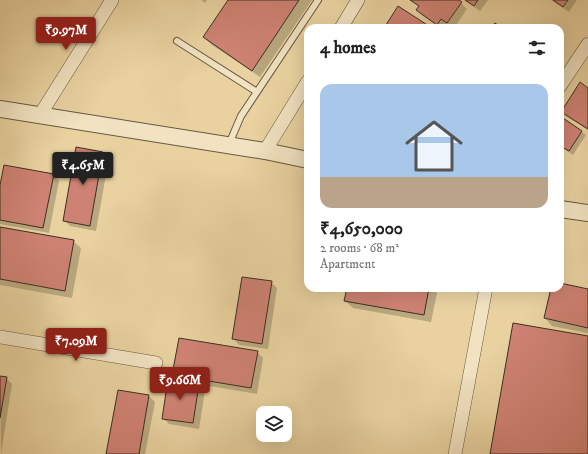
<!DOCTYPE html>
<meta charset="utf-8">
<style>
:root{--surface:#fff;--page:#f6f6f6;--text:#202124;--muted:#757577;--accent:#8f2418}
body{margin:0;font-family:"IM FELL DW Pica",serif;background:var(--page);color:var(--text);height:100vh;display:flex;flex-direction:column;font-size:15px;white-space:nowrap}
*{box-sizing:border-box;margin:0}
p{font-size:13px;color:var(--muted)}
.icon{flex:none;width:22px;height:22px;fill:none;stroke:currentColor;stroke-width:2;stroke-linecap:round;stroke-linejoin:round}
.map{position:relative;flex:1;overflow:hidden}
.panel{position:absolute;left:304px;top:24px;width:260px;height:268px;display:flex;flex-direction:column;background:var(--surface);border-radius:12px;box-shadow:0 4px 16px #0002}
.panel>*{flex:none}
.buttons{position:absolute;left:256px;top:406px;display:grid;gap:8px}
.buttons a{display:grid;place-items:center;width:36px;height:36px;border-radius:8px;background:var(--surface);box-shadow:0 4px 16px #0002;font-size:20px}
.price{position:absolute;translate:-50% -34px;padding:0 9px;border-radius:4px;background:var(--accent);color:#fff;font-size:13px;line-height:26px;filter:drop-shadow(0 1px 2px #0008)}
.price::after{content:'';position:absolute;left:50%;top:24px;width:12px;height:9px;margin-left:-6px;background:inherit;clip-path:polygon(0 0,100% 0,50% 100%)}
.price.active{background:#222;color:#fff}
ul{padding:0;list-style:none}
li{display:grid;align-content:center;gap:8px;height:212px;padding:0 16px}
li span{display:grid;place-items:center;height:124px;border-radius:12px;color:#555}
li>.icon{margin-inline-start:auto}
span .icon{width:72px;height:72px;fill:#fffc;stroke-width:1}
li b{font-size:17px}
h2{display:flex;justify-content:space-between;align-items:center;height:48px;padding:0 16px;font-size:17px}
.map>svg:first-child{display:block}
</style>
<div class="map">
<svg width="588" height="454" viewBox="0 0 588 454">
<rect width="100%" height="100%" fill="#e9d2a0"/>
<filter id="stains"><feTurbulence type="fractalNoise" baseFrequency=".005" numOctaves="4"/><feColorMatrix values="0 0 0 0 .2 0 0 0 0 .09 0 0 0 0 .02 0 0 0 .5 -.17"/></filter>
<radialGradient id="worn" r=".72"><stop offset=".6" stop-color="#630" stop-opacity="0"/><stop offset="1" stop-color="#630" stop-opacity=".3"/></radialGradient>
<path fill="#0003" d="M 201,0 L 207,0 L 205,3 Z
M 229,0 L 312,0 L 260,77 L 212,45 L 204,37 Z
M 411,0 L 457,0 L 467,9 L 454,28 L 447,24 L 444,28 L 441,28 L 423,16 L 417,10 L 419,7 Z
M 464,0 L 488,0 L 480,11 Z
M 551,0 L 577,0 L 569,12 Z
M 588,89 L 588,130 L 568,117 L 562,111 Z
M 560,117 L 586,135 L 573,155 L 560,146 Z
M 77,148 L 103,153 L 109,158 L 96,231 L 70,226 L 64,220 Z
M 53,175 L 59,181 L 49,233 L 0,224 L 0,190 Z
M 0,228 L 73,241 L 81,248 L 72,298 L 0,285 Z
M 271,282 L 277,288 L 268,349 L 239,345 L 234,339 Z
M 560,284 L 588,290 L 588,333 L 552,326 L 545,318 L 552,288 L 560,288 Z
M 348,288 L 438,288 L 431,322 L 353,308 L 345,301 Z
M 257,352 L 263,358 L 257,394 L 198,384 L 205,391 L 199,429 L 169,424 L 163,418 L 181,382 L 173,374 Z
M 0,377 L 6,378 L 12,384 L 1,454 Z
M 149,396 L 155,402 L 145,454 L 107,454 Z"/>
<path fill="#ce8273" stroke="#3a3024" d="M 228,0 L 299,0 L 252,71 L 203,37 Z
M 410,0 L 459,0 L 462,2 L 447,23 L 441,19 L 437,25 L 416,10 L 419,6 Z
M 465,0 L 478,0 L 474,6 Z
M 553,0 L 568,0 L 563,7 Z
M 398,6 L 432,28 L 384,28 Z
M 495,23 L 502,28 L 491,28 Z
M 580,82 L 588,88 L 588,129 L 561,112 Z
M 560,116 L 582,131 L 569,151 L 560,146 Z
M 76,147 L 103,152 L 90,226 L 63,221 Z
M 4,165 L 54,174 L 43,228 L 0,220 L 0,185 Z
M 0,227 L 74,240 L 65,291 L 0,279 Z
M 242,277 L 272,281 L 262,344 L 232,339 Z
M 560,283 L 588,289 L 588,328 L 544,318 L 551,288 L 560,288 Z
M 347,288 L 429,288 L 424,315 L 344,301 Z
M 513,323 L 588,336 L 588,454 L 490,454 Z
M 179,338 L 258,351 L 251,388 L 172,375 Z
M 0,376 L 7,377 L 0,418 Z
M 168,379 L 199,384 L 193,423 L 162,419 Z
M 118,390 L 149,395 L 139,454 L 106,454 Z"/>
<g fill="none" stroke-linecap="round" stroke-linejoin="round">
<defs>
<path id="service" d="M 177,41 L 257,92
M 229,144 L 241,116 L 318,0"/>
<path id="minor" d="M 341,28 L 358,0
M 560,86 L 588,44
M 40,115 L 112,0
M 265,151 L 308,81
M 0,337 L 156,363
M 455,454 L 486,288"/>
<path id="tertiary" d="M 0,109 L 265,151 L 308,160
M 560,209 L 588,213"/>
</defs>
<use href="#service" stroke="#665843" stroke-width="8"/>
<use href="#minor" stroke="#665843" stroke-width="14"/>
<use href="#tertiary" stroke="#665843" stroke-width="18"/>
<use href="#service" stroke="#f1e2c1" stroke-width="6"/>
<use href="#minor" stroke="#f1e2c1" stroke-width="13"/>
<use href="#tertiary" stroke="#f1e2c1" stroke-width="16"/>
</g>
<rect width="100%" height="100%" filter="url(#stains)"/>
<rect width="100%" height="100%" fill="url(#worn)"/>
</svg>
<div class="buttons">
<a><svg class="icon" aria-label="layers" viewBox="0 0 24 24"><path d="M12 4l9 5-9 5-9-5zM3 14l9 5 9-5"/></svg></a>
</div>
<b class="price" style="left:66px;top:51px">₹9.97M</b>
<b class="price active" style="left:83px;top:186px">₹4.65M</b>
<b class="price" style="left:76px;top:362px">₹7.09M</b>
<b class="price" style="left:180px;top:401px">₹9.66M</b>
<section class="panel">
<h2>4 homes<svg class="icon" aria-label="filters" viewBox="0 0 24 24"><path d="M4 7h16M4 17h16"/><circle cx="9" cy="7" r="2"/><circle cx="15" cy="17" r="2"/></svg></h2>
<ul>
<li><span style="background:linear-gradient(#a9c7e8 75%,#b9a48a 0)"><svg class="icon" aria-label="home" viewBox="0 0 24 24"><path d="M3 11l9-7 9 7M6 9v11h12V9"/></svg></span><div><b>₹4,650,000</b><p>2 rooms · 68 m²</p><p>Apartment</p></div></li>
</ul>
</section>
</div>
